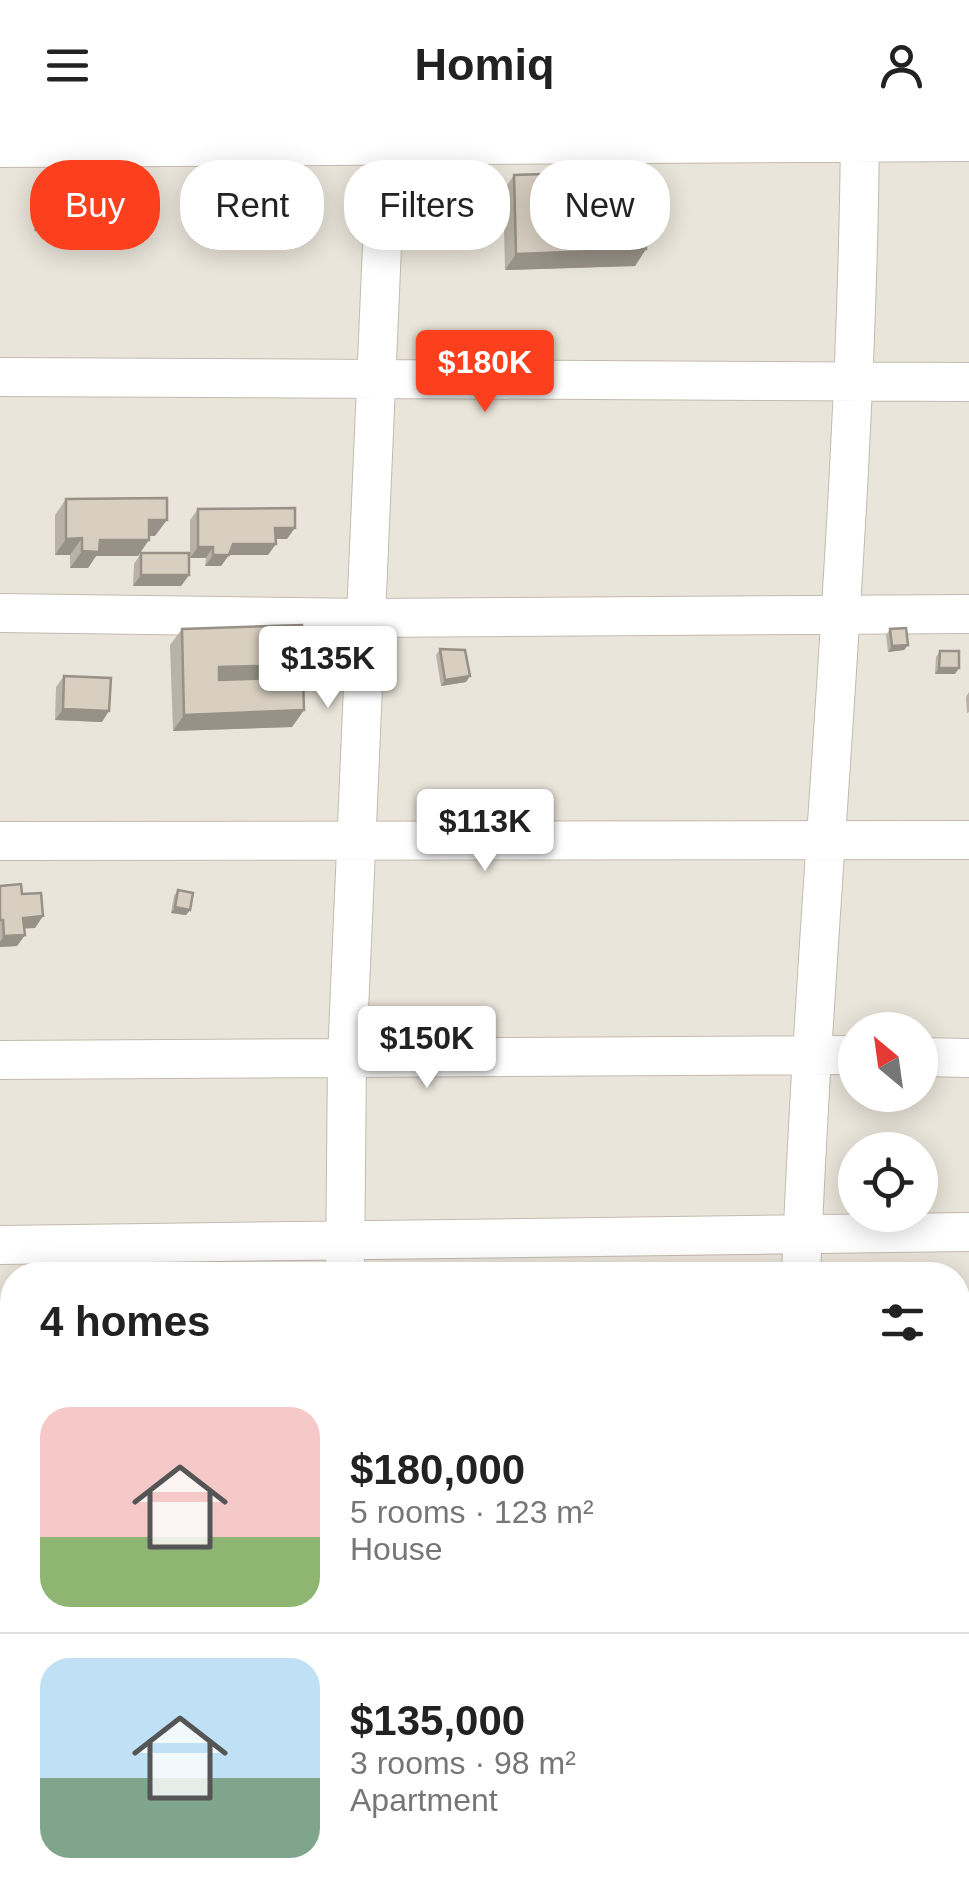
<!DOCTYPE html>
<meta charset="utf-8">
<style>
:root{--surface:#fff;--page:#f6f6f6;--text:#222;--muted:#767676;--line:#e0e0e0;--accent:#fc3f1d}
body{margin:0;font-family:Helvetica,sans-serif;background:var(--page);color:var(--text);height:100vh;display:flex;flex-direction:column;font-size:38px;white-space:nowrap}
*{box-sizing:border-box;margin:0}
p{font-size:32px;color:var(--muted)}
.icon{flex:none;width:55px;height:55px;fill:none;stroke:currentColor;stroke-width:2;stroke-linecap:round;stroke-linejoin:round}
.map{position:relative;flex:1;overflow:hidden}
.drawer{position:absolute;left:0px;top:1132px;width:970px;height:642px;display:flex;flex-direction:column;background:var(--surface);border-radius:40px 40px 0 0;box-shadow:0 5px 25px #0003}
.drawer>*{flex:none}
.hud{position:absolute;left:30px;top:30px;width:910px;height:90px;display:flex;gap:20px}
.needle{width:65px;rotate:331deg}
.buttons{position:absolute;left:838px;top:882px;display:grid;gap:20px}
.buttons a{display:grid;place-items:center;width:100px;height:100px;border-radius:50%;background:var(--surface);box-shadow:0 5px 25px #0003;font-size:50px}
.price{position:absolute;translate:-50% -85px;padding:0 22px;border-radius:10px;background:#fff;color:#222;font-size:32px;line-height:65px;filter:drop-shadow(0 2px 5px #0008)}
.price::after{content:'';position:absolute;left:50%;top:60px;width:30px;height:22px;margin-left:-15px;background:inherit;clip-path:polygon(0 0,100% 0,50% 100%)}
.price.on{background:var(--accent);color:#fff}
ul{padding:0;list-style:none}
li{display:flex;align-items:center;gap:30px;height:250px;padding:0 40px}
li+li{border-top:2px solid var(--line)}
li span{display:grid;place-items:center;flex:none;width:280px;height:200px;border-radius:30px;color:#555}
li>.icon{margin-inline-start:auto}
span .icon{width:120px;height:120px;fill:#fffc;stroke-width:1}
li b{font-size:42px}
h2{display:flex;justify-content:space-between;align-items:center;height:120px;padding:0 40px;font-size:42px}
.tag{padding:0 35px;border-radius:40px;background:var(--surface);box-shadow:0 5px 25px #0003;font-size:35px;line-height:90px}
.tag.on{background:var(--accent);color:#fff}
header{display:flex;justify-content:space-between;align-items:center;height:130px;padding:0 40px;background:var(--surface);font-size:45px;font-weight:700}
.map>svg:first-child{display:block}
</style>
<header><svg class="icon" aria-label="menu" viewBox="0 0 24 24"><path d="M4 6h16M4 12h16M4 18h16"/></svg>Homiq<svg class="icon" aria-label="person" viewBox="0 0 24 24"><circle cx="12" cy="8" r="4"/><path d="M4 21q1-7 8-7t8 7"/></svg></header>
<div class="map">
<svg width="969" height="1774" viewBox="0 0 969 1774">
<rect width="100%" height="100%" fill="#f6f3ec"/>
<path fill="#eae5da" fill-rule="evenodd" d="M 0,0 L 969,0 L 969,1774 L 0,1774 ZM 855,900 L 920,900 L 920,965 L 855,965 ZM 855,1020 L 920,1020 L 920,1085 L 855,1085 ZM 12,1145 L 958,1145 L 958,1762 L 12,1762 Z"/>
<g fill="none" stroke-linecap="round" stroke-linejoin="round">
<defs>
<path id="minor" d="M 0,18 L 969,12
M 0,247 L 969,252
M 0,483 L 366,488 L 969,484
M 0,711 L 969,710
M 920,927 L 969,928
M 0,930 L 855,925
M 0,1115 L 969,1102
M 345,1145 L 347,928 L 387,0
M 801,1145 C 816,763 857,382 860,0
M 0,1376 L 12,1375
M 0,1589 L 12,1589
M 343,1774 L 344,1762
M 778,1774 L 778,1762"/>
</defs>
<use href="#minor" stroke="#c2bbae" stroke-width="40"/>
<use href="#minor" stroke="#fff" stroke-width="38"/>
</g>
<path fill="#bab2a6" d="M 644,44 L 646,119 L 635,136 L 505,140 L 503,61 L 514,45 L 563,97 L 610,95 L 577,96 L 576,62 L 587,46 Z
M 44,52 L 66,102 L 34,101 L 36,64 Z
M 66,369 L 155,406 L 149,406 L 138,426 L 96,426 L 88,438 L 70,438 L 70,425 L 55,425 L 55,385 Z
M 198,379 L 287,409 L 276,409 L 268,425 L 229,425 L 221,436 L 205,436 L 206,428 L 190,428 L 190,390 Z
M 141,423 L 189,445 L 181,456 L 133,456 L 134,434 Z
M 182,499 L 303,535 L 294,548 L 304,580 L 292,597 L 173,601 L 170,515 Z
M 890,499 L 908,515 L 904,520 L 888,522 L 886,505 Z
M 440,519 L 466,552 L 441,556 L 436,525 Z
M 940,521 L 955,544 L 935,544 L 936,527 Z
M 64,546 L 102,592 L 55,590 L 56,557 Z
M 969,562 L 969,582 L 967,583 L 966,567 Z
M 0,756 L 22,764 L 43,786 L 35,798 L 24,798 L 25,805 L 17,816 L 0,817 Z
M 178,760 L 190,780 L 186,785 L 171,783 L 174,766 Z"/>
<path fill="#979187" d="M 622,79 L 610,95 L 577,96 L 588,80 Z
M 574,81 L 562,98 L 526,99 L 538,83 Z
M 42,90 L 73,91 L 66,102 L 34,101 Z
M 646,119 L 635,136 L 505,140 L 516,124 Z
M 149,390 L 167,390 L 155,406 L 138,406 Z
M 275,398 L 295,398 L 287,409 L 267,409 Z
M 82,408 L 70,425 L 55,425 L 66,409 Z
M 100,410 L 149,410 L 138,426 L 96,426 L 88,438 L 70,438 L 82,421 Z
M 233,414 L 276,414 L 268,425 L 229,425 L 221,436 L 205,436 L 213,425 Z
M 198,417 L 213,417 L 206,428 L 190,428 Z
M 141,445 L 189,445 L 181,456 L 133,456 Z
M 908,515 L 904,520 L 888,522 L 892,516 Z
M 303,535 L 292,551 L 208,554 L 219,537 Z
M 939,538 L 959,538 L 955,544 L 935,544 Z
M 470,546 L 466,552 L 441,556 L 445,550 Z
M 63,579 L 109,581 L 102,592 L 55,590 Z
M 304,580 L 292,597 L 173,601 L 184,585 Z
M 175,777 L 190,780 L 186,785 L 171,783 Z
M 43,786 L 35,798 L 15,799 L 23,788 Z
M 25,805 L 17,816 L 0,817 L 0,812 L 4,806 Z"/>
<path fill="#d8cfc1" stroke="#979187" stroke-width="2.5" d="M 573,43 L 574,81 L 538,83 L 538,98 L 622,95 L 622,79 L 588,80 L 587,46 L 644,44 L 646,119 L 516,124 L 514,45 Z
M 44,52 L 76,54 L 73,91 L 42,90 Z
M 167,368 L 167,390 L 149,390 L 149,410 L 100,410 L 99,422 L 82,421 L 82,408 L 66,409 L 66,369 Z
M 295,378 L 295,398 L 275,398 L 276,414 L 233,414 L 229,425 L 213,425 L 213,417 L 198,417 L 198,379 Z
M 141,423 L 189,423 L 189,445 L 141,445 Z
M 302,495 L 303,535 L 219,537 L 219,550 L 303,547 L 304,580 L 184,585 L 182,499 Z
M 906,498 L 908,515 L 892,516 L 890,499 Z
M 440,519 L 465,520 L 470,546 L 445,550 Z
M 940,521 L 959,521 L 959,538 L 939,538 Z
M 64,546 L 111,548 L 109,581 L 63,579 Z
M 21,754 L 22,764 L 41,763 L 43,786 L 23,788 L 25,805 L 4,806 L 3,790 L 0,790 L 0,756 Z
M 178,760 L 193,763 L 190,780 L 175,777 Z
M 298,1135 L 299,1145 L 234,1145 L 234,1139 Z"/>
</svg>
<div class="buttons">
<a><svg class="needle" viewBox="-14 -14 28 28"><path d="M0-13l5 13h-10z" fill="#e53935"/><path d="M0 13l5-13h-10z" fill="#767676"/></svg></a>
<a><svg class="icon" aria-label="locate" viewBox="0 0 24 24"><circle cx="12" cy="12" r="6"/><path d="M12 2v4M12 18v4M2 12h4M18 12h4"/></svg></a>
</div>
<b class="price on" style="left:485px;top:285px">$180K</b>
<b class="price" style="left:328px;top:581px">$135K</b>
<b class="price" style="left:485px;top:744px">$113K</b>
<b class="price" style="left:427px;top:961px">$150K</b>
<div class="hud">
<a class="tag on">Buy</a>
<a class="tag">Rent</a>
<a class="tag">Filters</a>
<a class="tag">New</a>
</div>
<section class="drawer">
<h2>4 homes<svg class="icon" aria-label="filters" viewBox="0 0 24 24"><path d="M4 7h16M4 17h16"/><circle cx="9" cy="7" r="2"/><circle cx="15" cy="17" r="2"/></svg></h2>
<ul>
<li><span style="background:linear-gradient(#f6c9c9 65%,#8fb573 0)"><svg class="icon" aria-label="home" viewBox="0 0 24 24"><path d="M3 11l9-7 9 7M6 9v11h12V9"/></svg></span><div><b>$180,000</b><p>5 rooms · 123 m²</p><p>House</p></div></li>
<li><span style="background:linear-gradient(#bfe0f5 60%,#7fa58c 0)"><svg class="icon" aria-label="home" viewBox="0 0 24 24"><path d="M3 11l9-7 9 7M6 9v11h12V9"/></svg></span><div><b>$135,000</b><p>3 rooms · 98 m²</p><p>Apartment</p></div></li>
</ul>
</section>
</div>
